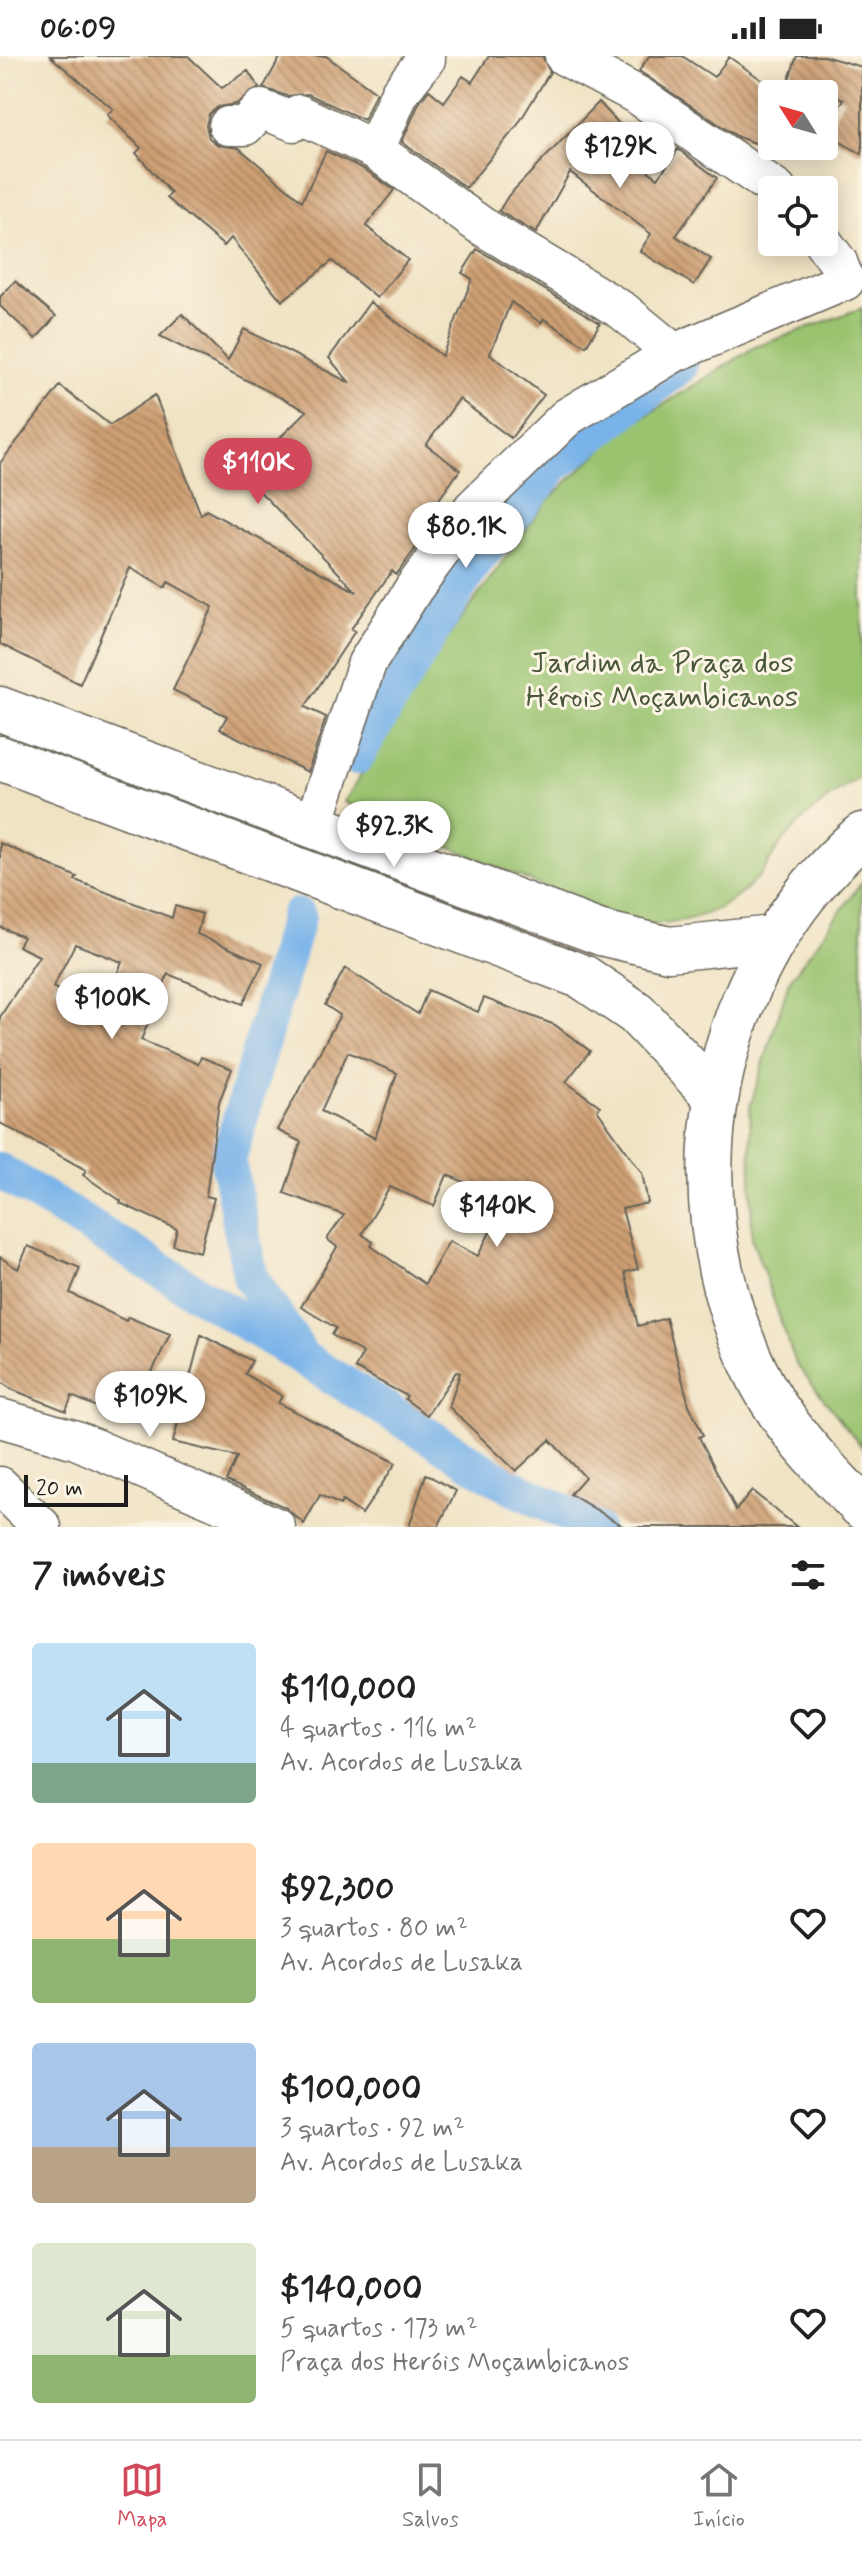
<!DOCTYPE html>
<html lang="pt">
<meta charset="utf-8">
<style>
:root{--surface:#fff;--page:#f6f6f6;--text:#222;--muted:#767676;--line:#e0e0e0;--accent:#d1495b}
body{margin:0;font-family:Mynerve,sans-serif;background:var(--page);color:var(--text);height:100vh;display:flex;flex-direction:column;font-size:30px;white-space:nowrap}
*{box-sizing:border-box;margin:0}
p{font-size:26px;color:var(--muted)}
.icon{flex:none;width:44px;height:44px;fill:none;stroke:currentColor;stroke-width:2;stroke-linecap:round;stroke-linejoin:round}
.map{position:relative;height:1471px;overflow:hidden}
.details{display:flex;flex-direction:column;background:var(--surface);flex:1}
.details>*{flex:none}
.needle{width:52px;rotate:307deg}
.buttons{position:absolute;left:758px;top:24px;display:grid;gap:16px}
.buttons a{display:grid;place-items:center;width:80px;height:80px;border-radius:8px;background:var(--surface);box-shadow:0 4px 20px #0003;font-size:40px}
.scale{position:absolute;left:24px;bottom:20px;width:104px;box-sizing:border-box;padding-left:8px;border:4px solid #1c1c1c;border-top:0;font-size:22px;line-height:28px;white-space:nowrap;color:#1c1c1c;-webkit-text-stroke:6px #fcf5e5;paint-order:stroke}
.price{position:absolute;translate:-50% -68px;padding:0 18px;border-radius:28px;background:#fff;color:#222;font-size:26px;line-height:52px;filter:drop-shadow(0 2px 4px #0008)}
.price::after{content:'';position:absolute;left:50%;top:48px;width:24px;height:18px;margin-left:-12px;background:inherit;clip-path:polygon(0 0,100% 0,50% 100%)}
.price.current{background:var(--accent);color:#fff}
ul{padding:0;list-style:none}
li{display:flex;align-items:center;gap:24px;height:200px;padding:0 32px}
li span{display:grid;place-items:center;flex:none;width:224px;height:160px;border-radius:8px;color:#555}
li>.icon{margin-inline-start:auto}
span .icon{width:96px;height:96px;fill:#fffc;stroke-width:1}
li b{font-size:34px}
h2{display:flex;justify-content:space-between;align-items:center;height:96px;padding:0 32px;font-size:34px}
.status{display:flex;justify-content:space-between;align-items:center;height:56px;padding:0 40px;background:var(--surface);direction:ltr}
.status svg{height:22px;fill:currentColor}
.tab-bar{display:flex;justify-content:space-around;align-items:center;height:112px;border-top:2px solid var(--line);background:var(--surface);font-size:22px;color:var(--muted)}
.tab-bar a{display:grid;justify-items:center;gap:4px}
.tab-bar .current{color:var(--accent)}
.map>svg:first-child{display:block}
</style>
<div class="status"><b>06:09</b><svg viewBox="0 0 49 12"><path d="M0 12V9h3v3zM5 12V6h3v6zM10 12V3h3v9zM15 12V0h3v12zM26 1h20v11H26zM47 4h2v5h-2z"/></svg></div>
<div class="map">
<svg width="862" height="1471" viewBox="0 0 862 1471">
<defs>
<pattern id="building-back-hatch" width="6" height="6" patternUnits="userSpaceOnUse" patternTransform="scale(2)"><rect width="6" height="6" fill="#ce9f73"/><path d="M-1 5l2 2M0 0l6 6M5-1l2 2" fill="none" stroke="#a6815e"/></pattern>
</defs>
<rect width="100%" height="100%" fill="#fcf5e5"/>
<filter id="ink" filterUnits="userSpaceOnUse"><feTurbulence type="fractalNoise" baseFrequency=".0125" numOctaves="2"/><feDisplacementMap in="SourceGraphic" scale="16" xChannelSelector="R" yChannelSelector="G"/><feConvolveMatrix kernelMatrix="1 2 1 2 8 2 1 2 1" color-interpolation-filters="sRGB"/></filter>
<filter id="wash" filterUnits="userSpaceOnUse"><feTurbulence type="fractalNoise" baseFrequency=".006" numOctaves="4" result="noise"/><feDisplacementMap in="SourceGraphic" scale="32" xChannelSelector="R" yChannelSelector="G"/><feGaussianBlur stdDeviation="1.8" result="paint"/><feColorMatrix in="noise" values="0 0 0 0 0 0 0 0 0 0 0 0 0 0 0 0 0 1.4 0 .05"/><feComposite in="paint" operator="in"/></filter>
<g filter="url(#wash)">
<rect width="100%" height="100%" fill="#f0e3c4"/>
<path fill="#9ac36f" stroke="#5b7046" stroke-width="2" d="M 862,252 L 862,720 C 833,737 803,761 782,787 C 774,796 769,808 761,818 C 727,859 680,871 629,867 L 344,746 L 455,571 L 546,446 L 620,376 L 755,291 Z
M 862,826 L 862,1391 L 796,1308 L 752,1183 L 750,1051 L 789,925 Z"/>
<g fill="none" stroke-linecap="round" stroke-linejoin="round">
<path stroke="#79b3e9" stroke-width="36" d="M 356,701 L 472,509 L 554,409 L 680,310
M 0,1115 L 505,1427 L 594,1471
M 296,1291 L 251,1223 L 228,1105 L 298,860"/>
</g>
<g id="blocks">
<path fill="url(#building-back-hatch)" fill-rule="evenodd" d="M 50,0 L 188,0 L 222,32 L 248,15 L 259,32 L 236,48 L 218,51 L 209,58 L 206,69 L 209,82 L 218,89 L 239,92 L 302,145 L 326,95 L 364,113 L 394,134 L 366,170 L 408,204 L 377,242 L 332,205 L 282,245 L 231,182 L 224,190 L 167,142 L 171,137 L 136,97 L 141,92 L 107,59 L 113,53 Z
M 281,0 L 326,0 L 376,36 L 364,64 L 308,38 L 287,40 L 263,32 Z
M 489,0 L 542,0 L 550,16 L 517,70 L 466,132 L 402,86 L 419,47 L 429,34 L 444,46 L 463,20 L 472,26 Z
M 649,0 L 682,0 L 714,21 L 729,1 L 772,31 L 772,93 L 738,81 L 639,15 Z
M 797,0 L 824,0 L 862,11 L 862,98 L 825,77 L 844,43 L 789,23 Z
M 599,46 L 622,71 L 608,85 L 658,122 L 678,93 L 717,122 L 676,180 L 711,203 L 694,229 L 640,195 L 651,178 L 570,116 L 536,177 L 499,155 L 508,140 Z
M 477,193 L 600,267 L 586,290 L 544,263 L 541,267 L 511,246 L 490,298 L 544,339 L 511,382 L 459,343 L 426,389 L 460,414 L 435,449 L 443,455 L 396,519 L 392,515 L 351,573 L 355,575 L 305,651 L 326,661 L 308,716 L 220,673 L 227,660 L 173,634 L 213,551 L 168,526 L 165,532 L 130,512 L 80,628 L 0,588 L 0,407 L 60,330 L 110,369 L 155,339 L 201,459 L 206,454 L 357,536 L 243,418 L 307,355 L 160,280 L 182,258 L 228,304 L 244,273 L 350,327 L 329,302 L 370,246 L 442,300 L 472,223 L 462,217 Z
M 15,225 L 56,260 L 36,283 L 0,250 L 0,241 Z
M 0,787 L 77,821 L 75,824 L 172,862 L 175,850 L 202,858 L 197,878 L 263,907 L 243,948 L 168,918 L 141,984 L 198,1008 L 201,1001 L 232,1013 L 219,1046 L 206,1140 L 214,1142 L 200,1196 L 173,1189 L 177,1173 L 120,1147 L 121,1145 L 83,1119 L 86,1114 L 0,1067 L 0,961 L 39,900 L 18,890 L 23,881 L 0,871 ZM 75,888 L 122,906 L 101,958 L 53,931 Z
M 345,912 L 418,958 L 428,934 L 478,956 L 484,942 L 555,969 L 590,995 L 566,1026 L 600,1050 L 597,1054 L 642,1117 L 648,1147 L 622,1153 L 638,1213 L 625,1216 L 638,1270 L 666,1262 L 689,1349 L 703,1379 L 699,1381 L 736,1454 L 752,1435 L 797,1471 L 625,1471 L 570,1438 L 585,1421 L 550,1384 L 516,1415 L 449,1351 L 460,1317 L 456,1316 L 427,1359 L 405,1343 L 407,1340 L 355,1312 L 363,1297 L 332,1279 L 336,1272 L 301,1251 L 337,1191 L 327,1183 L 344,1159 L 284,1137 L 301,1086 L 277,1074 L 340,959 L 325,949 ZM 348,996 L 397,1017 L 375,1082 L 321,1055 ZM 447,1119 L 477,1131 L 504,1148 L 478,1200 L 449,1185 L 425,1228 L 371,1190 L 373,1186 L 362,1178 L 390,1131 L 434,1150 Z
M 28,1190 L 80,1212 L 70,1237 L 126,1265 L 128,1261 L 170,1278 L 129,1365 L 72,1340 L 66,1355 L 11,1333 L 0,1325 L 0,1201 L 18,1213 Z
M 201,1279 L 252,1305 L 245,1318 L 282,1340 L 278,1347 L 396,1407 L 362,1458 L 342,1445 L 340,1449 L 320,1439 L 304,1468 L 285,1451 L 226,1425 L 237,1401 L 173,1386 Z
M 426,1418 L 456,1435 L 438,1471 L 409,1471 Z"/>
</g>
</g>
<g filter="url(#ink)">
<use href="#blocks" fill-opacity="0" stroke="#666257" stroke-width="2"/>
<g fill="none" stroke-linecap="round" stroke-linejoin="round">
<defs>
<path id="minor" d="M 564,0 L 639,40 L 777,134
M 228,70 L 245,70 L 261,53 L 294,66 L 299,58 L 375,94 L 480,169 L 623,255 L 674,297
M 375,94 L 400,36 L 426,3
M 313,770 L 367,607 L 414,532 L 473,452 L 567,361 L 674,297 L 845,225 L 838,206 L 823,186
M 0,1362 L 76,1384 L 276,1471
M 0,1430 L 42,1471"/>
<path id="secondary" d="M 0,653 L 601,877 L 669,893 L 773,882
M 0,702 L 583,921 L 636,957 L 714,1039
M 862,779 C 710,911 668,1132 755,1314 C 780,1367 821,1410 862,1451"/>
</defs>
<use href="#minor" stroke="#666257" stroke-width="41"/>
<use href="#secondary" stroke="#666257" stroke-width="47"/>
<use href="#minor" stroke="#fff" stroke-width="38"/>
<use href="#secondary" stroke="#fff" stroke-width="44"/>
</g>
</g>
<g text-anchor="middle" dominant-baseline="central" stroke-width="6" stroke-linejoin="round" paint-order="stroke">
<g font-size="30" fill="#485639" stroke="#fcf5e5">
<text x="662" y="607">Jardim da Praça dos<tspan x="662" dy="34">Hérois Moçambicanos</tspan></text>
</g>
</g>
</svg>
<div class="buttons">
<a><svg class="needle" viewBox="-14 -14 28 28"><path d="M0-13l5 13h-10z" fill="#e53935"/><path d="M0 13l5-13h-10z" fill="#767676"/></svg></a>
<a><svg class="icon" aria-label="locate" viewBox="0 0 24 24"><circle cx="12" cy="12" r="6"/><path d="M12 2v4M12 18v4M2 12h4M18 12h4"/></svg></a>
</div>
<div class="scale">20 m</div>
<b class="price" style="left:620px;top:134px">$129K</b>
<b class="price current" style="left:258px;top:450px">$110K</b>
<b class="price" style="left:466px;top:514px">$80.1K</b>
<b class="price" style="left:394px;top:813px">$92.3K</b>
<b class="price" style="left:112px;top:985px">$100K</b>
<b class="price" style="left:497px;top:1193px">$140K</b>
<b class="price" style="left:150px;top:1383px">$109K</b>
</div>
<section class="details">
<h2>7 imóveis<svg class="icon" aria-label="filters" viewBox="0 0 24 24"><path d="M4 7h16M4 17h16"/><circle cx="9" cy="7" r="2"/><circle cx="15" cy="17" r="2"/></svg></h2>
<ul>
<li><span style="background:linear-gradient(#bfe0f5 75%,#7fa58c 0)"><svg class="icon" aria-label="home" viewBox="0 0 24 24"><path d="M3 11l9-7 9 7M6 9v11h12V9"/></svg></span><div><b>$110,000</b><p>4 quartos · 116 m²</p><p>Av. Acordos de Lusaka</p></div><svg class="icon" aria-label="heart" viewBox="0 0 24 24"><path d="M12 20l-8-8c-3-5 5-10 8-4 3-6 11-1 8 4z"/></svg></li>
<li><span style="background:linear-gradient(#ffd9b3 60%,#8fb573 0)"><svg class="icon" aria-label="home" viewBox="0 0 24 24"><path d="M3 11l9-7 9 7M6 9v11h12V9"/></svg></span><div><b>$92,300</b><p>3 quartos · 80 m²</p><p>Av. Acordos de Lusaka</p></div><svg class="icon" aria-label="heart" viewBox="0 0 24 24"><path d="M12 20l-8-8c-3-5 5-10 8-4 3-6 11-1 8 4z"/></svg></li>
<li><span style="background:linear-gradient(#a9c7e8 65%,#b9a48a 0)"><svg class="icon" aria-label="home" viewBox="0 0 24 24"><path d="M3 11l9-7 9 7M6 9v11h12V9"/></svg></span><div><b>$100,000</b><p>3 quartos · 92 m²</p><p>Av. Acordos de Lusaka</p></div><svg class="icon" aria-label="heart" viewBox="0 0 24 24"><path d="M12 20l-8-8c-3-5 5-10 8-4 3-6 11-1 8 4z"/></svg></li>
<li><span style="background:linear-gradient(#dfe7d0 70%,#8fb573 0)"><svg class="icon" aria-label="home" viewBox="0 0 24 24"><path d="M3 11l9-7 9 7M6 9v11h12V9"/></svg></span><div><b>$140,000</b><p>5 quartos · 173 m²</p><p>Praça dos Heróis Moçambicanos</p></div><svg class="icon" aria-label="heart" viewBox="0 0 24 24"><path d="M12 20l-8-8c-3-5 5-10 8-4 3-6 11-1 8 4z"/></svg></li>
</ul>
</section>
<nav class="tab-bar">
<a class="current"><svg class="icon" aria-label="map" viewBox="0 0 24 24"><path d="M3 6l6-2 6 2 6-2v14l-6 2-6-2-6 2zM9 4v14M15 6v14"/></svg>Mapa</a>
<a><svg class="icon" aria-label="saved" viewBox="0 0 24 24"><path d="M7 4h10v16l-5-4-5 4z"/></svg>Salvos</a>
<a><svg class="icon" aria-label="home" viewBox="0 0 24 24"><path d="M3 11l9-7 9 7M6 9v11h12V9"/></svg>Início</a>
</nav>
